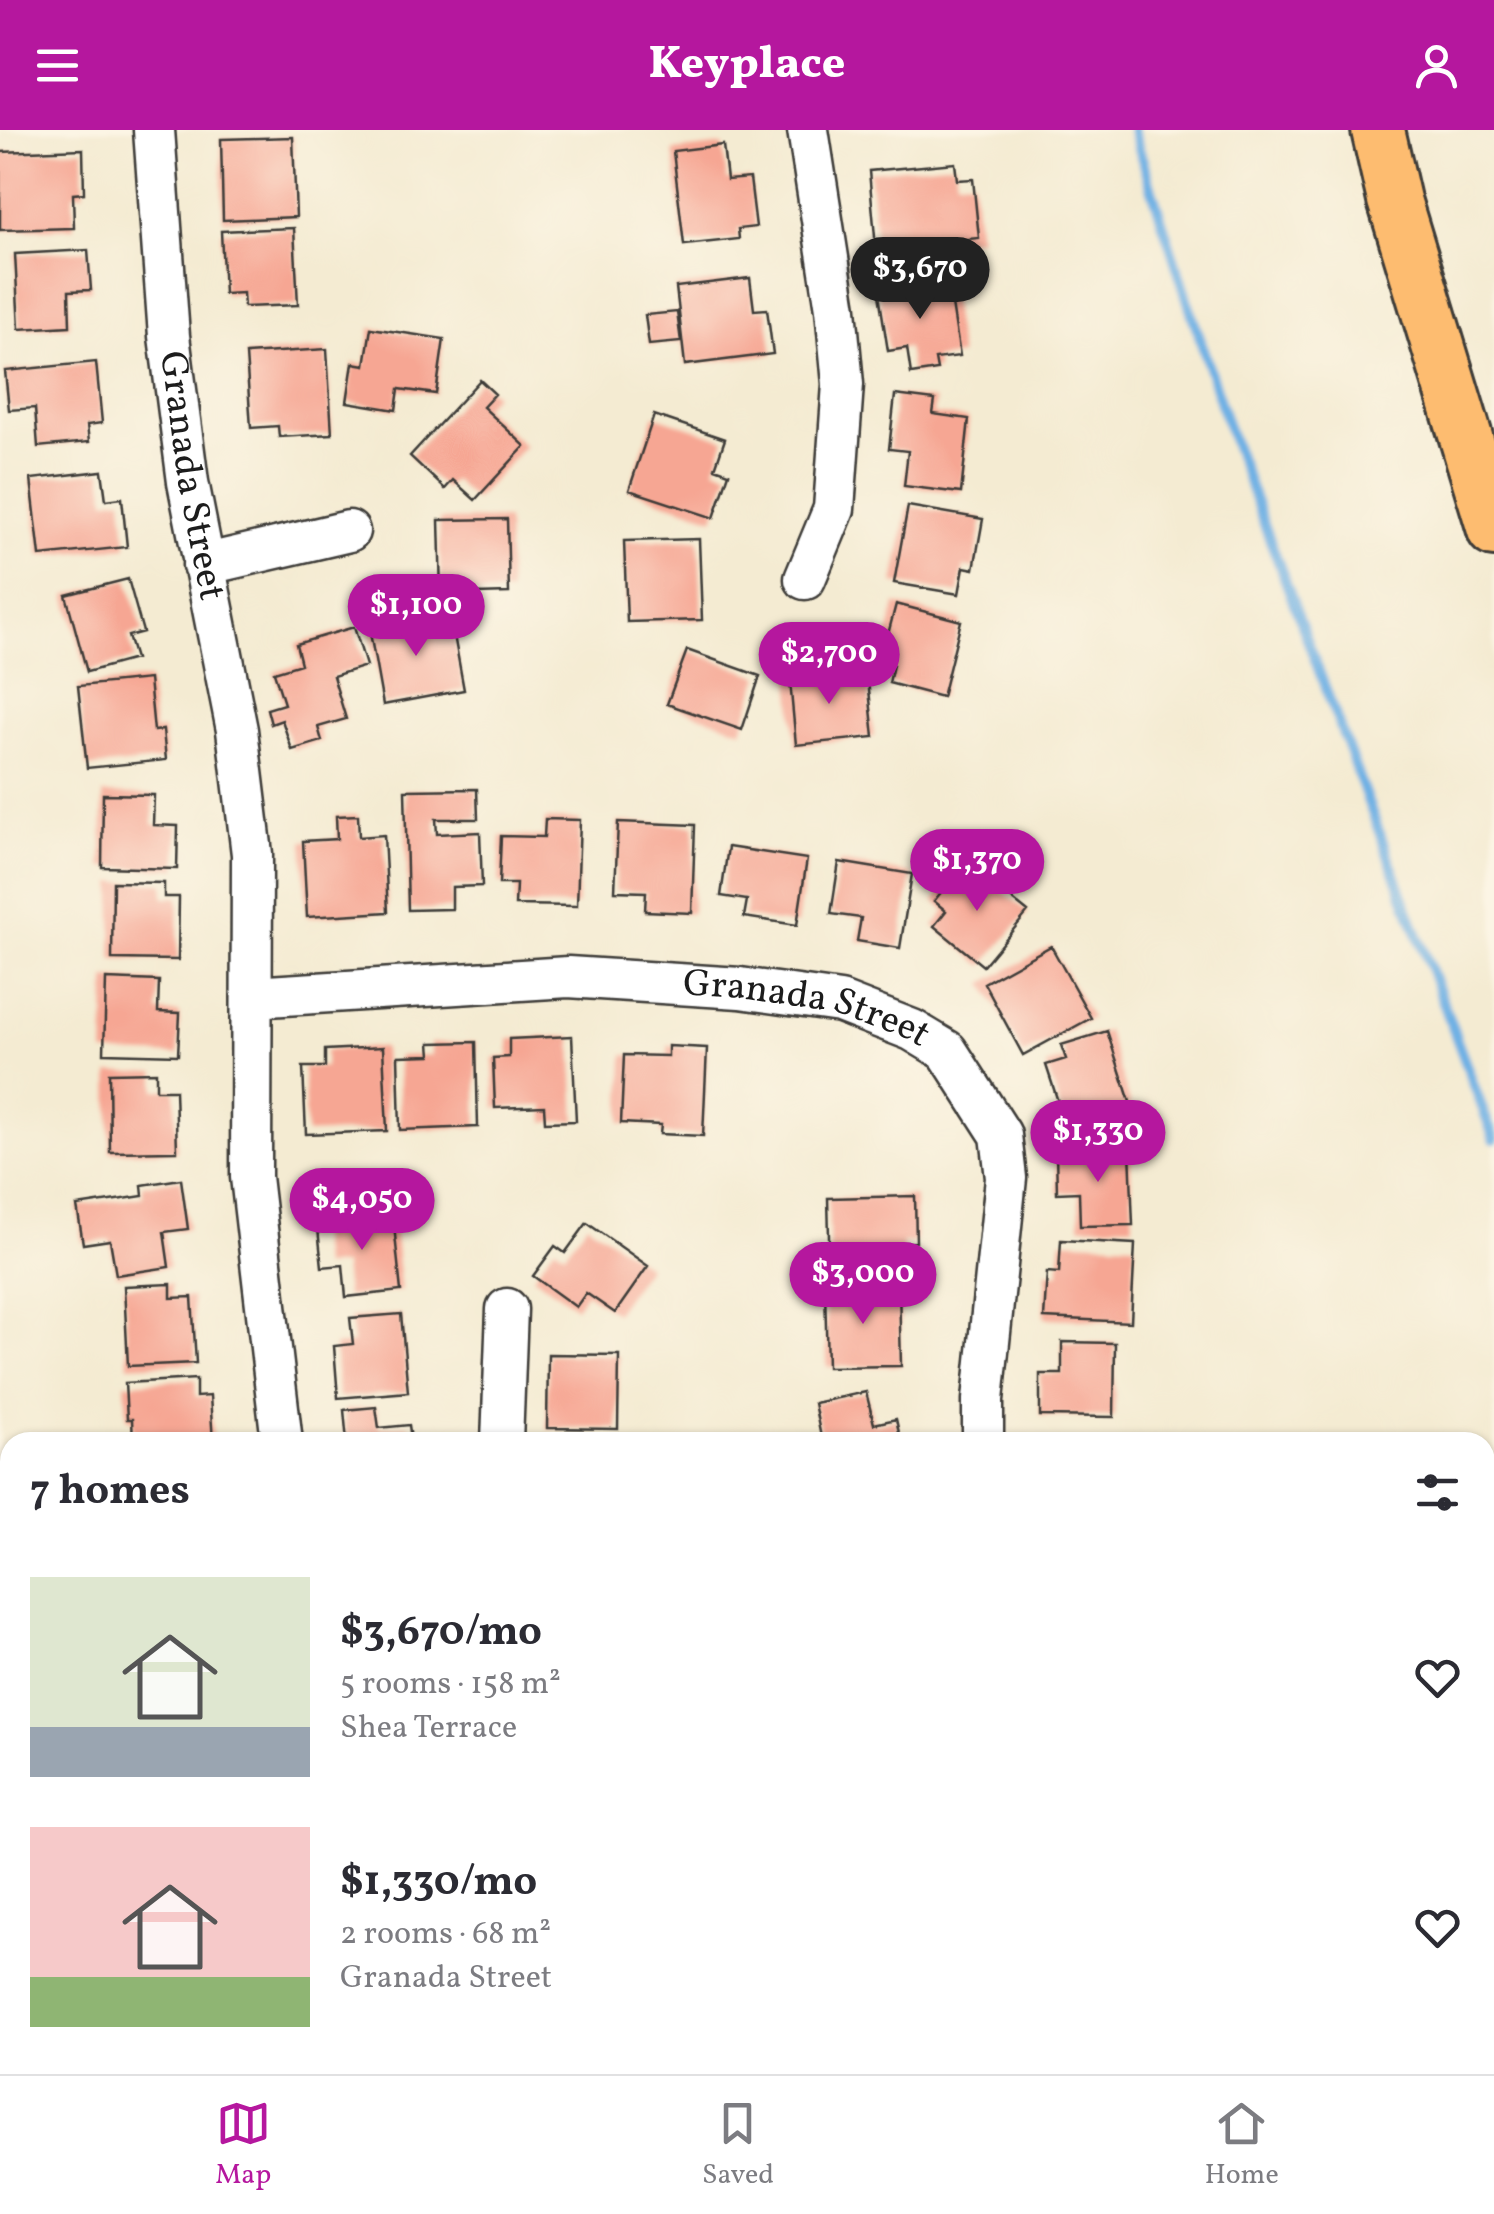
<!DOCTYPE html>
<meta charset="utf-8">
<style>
:root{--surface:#fff;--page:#f2f2f3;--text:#2b2b33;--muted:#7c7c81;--line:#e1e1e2;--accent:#b5179e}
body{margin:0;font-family:Vollkorn,serif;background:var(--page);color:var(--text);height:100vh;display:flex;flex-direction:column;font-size:38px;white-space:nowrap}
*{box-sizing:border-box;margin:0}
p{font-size:32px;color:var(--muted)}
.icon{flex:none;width:55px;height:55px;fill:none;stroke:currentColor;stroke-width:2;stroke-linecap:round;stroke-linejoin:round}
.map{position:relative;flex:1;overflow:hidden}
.drawer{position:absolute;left:0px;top:1302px;width:1495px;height:642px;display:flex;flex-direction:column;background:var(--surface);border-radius:30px 30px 0 0;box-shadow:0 2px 8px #0004}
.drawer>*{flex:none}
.price{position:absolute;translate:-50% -85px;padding:0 22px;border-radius:35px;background:var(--accent);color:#fff;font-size:32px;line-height:65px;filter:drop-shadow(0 2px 5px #0008)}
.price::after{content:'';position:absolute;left:50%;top:60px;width:30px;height:22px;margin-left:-15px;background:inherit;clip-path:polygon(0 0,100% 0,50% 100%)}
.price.active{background:#222;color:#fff}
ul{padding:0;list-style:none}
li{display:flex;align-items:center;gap:30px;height:250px;padding:0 30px}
li span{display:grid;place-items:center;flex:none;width:280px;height:200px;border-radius:0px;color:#555}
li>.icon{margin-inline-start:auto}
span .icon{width:120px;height:120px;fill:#fffc;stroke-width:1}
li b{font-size:42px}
h2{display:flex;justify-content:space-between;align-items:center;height:120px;padding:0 30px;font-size:42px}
header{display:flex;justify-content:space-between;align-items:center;height:130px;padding:0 30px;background:var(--accent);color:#fff;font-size:45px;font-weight:800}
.tab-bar{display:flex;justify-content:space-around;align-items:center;height:140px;border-top:2px solid var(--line);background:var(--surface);font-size:28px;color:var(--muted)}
.tab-bar a{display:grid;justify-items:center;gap:5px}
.tab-bar .active{color:var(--accent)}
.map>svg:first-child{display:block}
</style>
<header><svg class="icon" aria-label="menu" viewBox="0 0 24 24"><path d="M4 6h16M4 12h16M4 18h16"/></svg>Keyplace<svg class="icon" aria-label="person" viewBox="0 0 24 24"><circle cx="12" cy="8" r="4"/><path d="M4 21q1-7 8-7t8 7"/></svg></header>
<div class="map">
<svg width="1494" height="1944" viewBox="0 0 1494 1944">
<rect width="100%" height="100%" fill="#fcf5e5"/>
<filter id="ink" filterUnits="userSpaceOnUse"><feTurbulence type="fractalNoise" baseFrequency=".01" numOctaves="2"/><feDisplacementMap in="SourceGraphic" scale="20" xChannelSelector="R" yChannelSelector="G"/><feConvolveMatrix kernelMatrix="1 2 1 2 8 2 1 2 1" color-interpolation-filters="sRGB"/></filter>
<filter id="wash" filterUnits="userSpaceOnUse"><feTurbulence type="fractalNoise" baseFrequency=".0048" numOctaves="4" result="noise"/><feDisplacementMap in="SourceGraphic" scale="40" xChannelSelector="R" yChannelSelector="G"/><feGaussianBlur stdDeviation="2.25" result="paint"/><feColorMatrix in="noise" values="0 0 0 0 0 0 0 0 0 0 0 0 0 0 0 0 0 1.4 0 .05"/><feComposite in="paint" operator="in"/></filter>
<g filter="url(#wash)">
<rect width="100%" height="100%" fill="#f4ebd2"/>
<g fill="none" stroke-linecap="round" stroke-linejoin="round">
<path stroke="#6fb1e4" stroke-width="10" d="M 1133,0 L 1230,303 L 1494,1009"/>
</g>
<g id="blocks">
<path fill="#f6a693" d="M 293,7 L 296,87 L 223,90 L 221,9 Z
M 723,15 L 727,50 L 750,48 L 756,97 L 738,99 L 739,109 L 684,115 L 673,21 Z
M 83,19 L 84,63 L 73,64 L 74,98 L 0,100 L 0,22 Z
M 955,33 L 957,50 L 973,49 L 979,108 L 876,118 L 869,41 Z
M 294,98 L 298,175 L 244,177 L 243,163 L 224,164 L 221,101 Z
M 88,120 L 91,160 L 69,161 L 70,196 L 19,199 L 15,124 Z
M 750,148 L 754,180 L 767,179 L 773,224 L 685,235 L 676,157 Z
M 948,148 L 960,226 L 935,229 L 937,240 L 911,244 L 907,218 L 888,221 L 878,158 Z
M 677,182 L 681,212 L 649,215 L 645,185 Z
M 371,198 L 444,209 L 436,264 L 399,259 L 396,280 L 347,272 L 353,233 L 365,235 Z
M 327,219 L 332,304 L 279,307 L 278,296 L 251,298 L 246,224 Z
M 96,232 L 102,293 L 87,295 L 89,312 L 38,317 L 35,278 L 9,280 L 5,241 Z
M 480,250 L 495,264 L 483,277 L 525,316 L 475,370 L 453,350 L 445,359 L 410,326 Z
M 895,265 L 935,270 L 933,284 L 969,289 L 961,363 L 904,356 L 908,321 L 889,319 Z
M 654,285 L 725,309 L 715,338 L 729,343 L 714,388 L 629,360 Z
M 102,341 L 106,370 L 122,368 L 127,417 L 40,426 L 31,349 Z
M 908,376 L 983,389 L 974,439 L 964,437 L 959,464 L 894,453 Z
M 507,389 L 509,463 L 441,465 L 439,390 Z
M 699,409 L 702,490 L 627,492 L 624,411 Z
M 128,449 L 143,502 L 128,506 L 135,529 L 87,542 L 66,465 Z
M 896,474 L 961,491 L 942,567 L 889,553 L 893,535 L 881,531 Z
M 450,483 L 464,560 L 383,575 L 369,497 Z
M 354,497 L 366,536 L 333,546 L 346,589 L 318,597 L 322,611 L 292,620 L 282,590 L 271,594 L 267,579 L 284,574 L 274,542 L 301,534 L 296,514 Z
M 687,520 L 760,546 L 742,600 L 667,574 Z
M 830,536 L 832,553 L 868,550 L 874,607 L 796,615 L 789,540 Z
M 149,549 L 154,601 L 163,600 L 166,630 L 87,638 L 78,556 Z
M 477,659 L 478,689 L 436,689 L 437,704 L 480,702 L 482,756 L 452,757 L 452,779 L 408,780 L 405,660 Z
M 103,664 L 154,665 L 153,695 L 178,696 L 177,739 L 102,737 Z
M 358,685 L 359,707 L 384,705 L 388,782 L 307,787 L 303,711 L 337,709 L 336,686 Z
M 545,689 L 580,690 L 577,776 L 515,775 L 516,754 L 499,754 L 501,706 L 544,707 Z
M 618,692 L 695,695 L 692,783 L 645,781 L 646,762 L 615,761 Z
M 728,717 L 807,729 L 797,795 L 744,787 L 747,770 L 721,766 Z
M 839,732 L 912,744 L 900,818 L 857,811 L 861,788 L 831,784 Z
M 966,732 L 1028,782 L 983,836 L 934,796 L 946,781 L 934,771 Z
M 113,752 L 164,753 L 164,767 L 179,767 L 178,830 L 112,829 Z
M 1051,816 L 1091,888 L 1023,925 L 984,853 Z
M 106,849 L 159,851 L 158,882 L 180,883 L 178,925 L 104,923 Z
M 1107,901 L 1131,975 L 1066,996 L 1046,935 L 1066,929 L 1061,915 Z
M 572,906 L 576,991 L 545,992 L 544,976 L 495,978 L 493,928 L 509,927 L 509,909 Z
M 476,912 L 478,997 L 400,1000 L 398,926 L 431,925 L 430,913 Z
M 668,916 L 707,918 L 703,1006 L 660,1004 L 661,995 L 621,993 L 624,925 L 668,926 Z
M 383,917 L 387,1001 L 306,1004 L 303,937 L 325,937 L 325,920 Z
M 156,942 L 156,960 L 175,960 L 177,1021 L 110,1022 L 109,943 Z
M 1130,1020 L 1133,1095 L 1080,1096 L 1079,1062 L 1057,1063 L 1056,1022 Z
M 181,1049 L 188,1099 L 164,1102 L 169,1137 L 116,1145 L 110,1110 L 83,1114 L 77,1076 L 143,1066 L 142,1055 Z
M 915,1066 L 916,1112 L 903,1113 L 904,1145 L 830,1146 L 828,1068 Z
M 351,1085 L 352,1090 L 393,1086 L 401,1161 L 346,1167 L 343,1135 L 322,1137 L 317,1089 Z
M 587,1093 L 648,1136 L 615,1183 L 586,1163 L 576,1177 L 533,1146 L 555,1116 L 565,1123 Z
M 1061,1110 L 1135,1114 L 1131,1192 L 1044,1188 L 1047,1142 L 1059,1143 Z
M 171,1154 L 171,1168 L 192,1167 L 196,1233 L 128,1236 L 124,1156 Z
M 899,1156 L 901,1236 L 827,1237 L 825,1158 Z
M 401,1184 L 408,1262 L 338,1268 L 334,1216 L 353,1214 L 350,1188 Z
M 1062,1212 L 1115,1213 L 1114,1287 L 1040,1286 L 1040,1244 L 1062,1244 Z
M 548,1224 L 619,1225 L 618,1299 L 547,1298 Z
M 196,1249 L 196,1267 L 210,1266 L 213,1312 L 133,1312 L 132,1289 L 127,1289 L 125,1253 Z
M 866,1262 L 874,1294 L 896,1289 L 901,1312 L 822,1312 L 814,1273 Z
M 376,1277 L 379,1298 L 409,1295 L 411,1309 L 435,1307 L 436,1312 L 347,1312 L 344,1280 Z
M 1485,1728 L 1494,1737 L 1494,1825 L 1485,1816 Z
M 1485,1894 L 1494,1902 L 1494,1944 L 1436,1944 L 1444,1935 L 1485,1935 Z
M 367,1935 L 407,1935 L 409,1937 L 424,1935 L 433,1944 L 357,1944 Z
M 658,1935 L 701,1935 L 697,1944 L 678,1944 Z
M 911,1935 L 977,1935 L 993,1944 L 914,1944 L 908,1940 Z"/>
</g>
</g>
<g filter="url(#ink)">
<use href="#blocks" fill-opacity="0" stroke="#3c3b37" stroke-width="2.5"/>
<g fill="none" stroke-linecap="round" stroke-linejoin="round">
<defs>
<g id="minor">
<path id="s1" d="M 154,0 L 169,206 L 188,352 L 237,600 L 252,724 L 251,1047 L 282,1312"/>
<path d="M 203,435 L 349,401"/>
<path d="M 805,449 L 834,379 L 843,254 L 836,179 L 808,0"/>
<path id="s2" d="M 252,867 L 568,847 L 740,858 L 840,872 L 912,900 L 947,921 L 1001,1005 L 1006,1048 L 983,1270 L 983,1312"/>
<path d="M 502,1312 L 507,1179"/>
<path d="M 506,1935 L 512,1944"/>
<path d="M 837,1944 L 843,1935"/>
</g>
<path id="major" d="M 1378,0 L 1394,70 L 1494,400"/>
</defs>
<use href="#minor" stroke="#3c3b37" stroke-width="45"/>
<use href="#major" stroke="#3c3b37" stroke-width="58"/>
<use href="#minor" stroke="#fff" stroke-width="40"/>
<use href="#major" stroke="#fdbc6f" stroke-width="52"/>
</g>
</g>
<g text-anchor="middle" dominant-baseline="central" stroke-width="8" stroke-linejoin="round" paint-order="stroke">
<g font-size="38" fill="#1c1c1c" stroke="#fcf5e5">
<text stroke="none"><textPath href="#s1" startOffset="348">Granada Street</textPath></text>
<text stroke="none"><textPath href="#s2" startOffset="558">Granada Street</textPath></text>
</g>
</g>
</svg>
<b class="price active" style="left:920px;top:192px">$3,670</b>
<b class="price" style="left:416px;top:529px">$1,100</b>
<b class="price" style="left:829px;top:577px">$2,700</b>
<b class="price" style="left:977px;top:784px">$1,370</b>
<b class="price" style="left:1098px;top:1055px">$1,330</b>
<b class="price" style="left:362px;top:1123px">$4,050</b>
<b class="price" style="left:863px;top:1197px">$3,000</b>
<section class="drawer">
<h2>7 homes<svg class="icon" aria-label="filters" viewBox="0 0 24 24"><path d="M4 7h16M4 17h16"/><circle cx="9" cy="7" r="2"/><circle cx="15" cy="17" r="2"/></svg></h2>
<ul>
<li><span style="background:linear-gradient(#dfe7d0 75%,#9aa5b1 0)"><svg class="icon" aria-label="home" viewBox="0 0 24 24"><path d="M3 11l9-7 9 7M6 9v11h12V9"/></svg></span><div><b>$3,670/mo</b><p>5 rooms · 158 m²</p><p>Shea Terrace</p></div><svg class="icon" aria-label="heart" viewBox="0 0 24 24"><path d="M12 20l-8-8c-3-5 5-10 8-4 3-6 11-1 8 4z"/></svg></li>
<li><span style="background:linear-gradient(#f6c9c9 75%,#8fb573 0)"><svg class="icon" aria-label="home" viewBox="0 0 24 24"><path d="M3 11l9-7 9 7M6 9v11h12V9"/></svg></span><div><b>$1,330/mo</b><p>2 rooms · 68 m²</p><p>Granada Street</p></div><svg class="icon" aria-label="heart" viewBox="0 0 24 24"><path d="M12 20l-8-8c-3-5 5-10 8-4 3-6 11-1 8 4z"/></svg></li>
</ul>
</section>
</div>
<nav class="tab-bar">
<a class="active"><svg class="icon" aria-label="map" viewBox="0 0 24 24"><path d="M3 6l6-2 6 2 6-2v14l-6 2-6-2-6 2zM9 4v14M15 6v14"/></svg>Map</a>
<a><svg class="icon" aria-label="saved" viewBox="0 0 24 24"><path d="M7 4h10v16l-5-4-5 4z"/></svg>Saved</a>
<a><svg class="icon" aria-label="home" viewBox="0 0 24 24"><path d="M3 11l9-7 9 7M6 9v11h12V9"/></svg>Home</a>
</nav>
